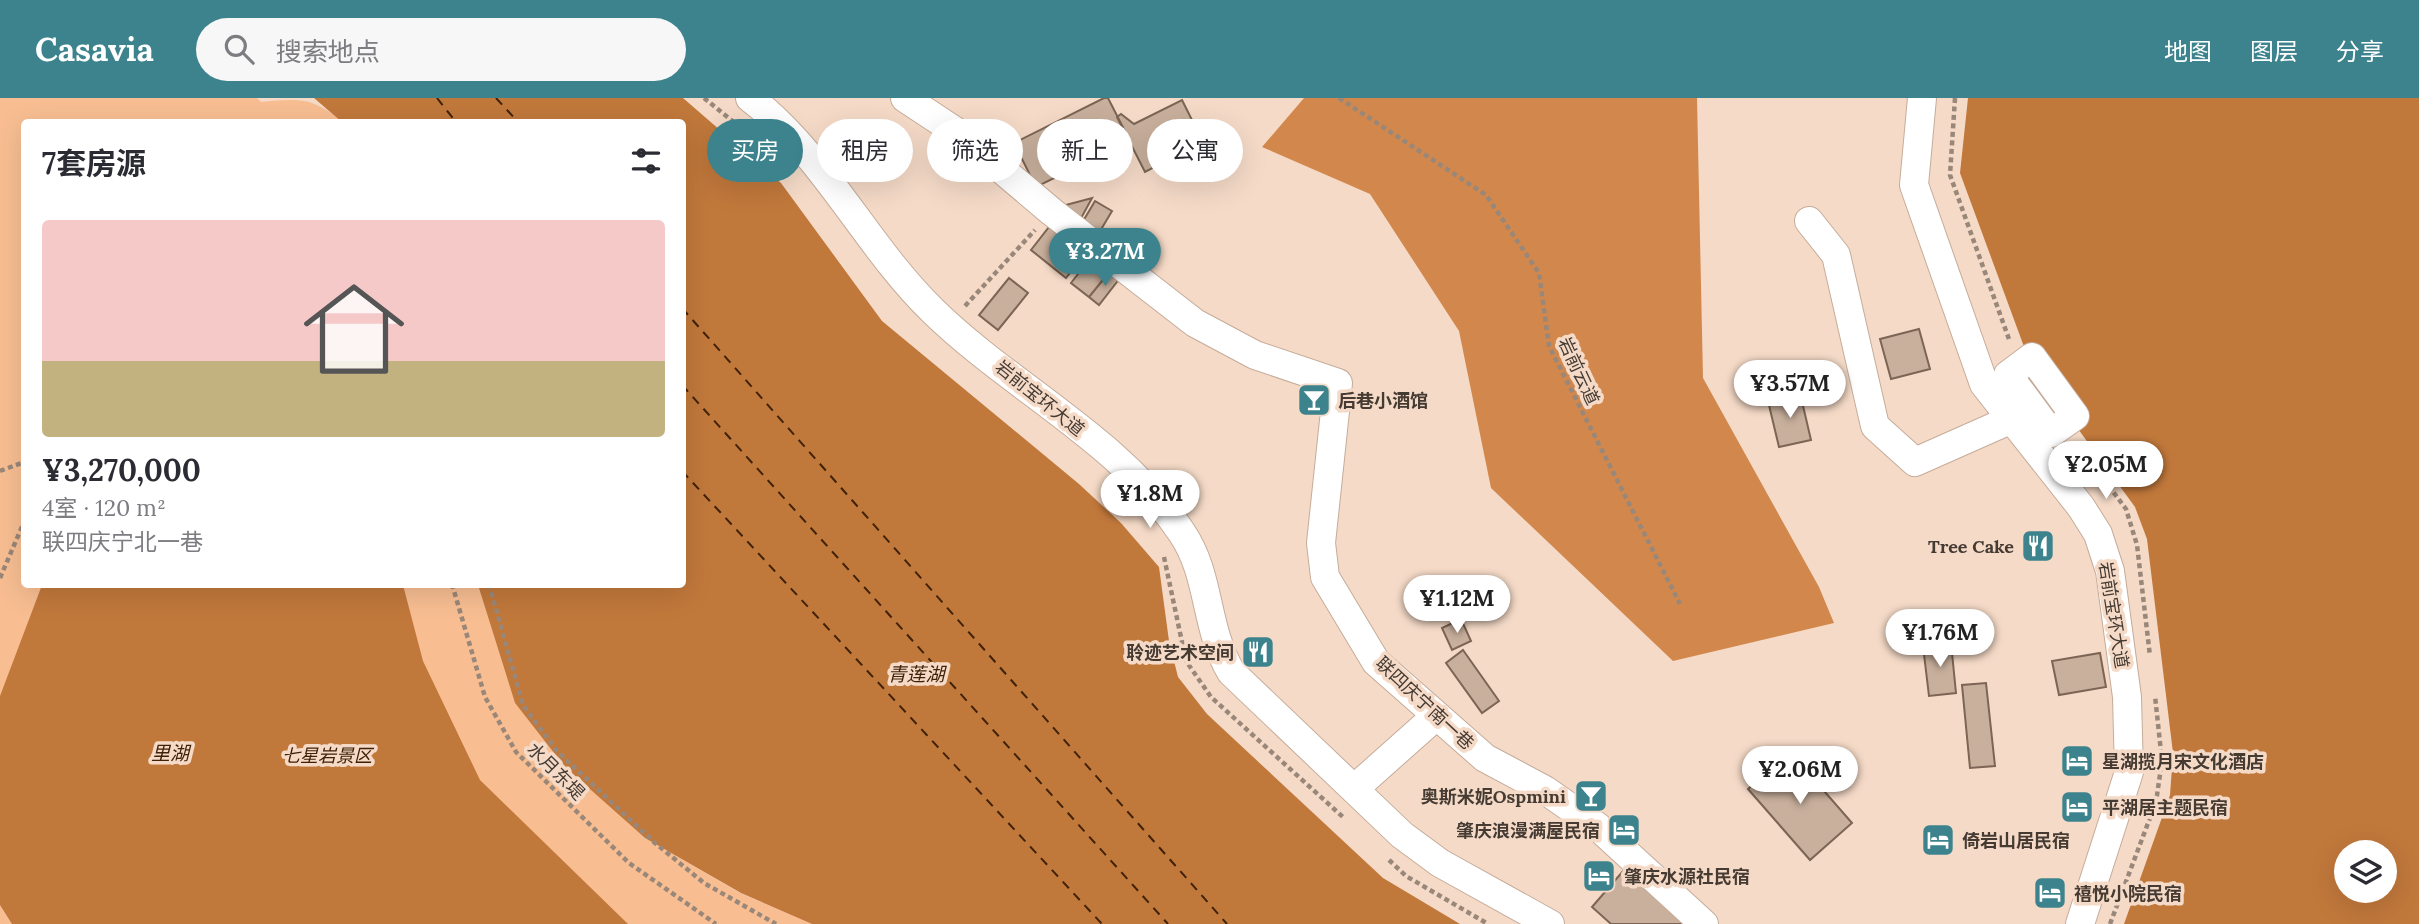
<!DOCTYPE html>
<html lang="zh">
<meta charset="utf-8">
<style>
:root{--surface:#fff;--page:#f7f7f7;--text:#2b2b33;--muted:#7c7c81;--accent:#3c838d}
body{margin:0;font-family:Lora,"Noto Sans SC",serif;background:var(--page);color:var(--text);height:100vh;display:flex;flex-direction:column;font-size:26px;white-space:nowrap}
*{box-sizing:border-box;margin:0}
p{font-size:23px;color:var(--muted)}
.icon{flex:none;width:38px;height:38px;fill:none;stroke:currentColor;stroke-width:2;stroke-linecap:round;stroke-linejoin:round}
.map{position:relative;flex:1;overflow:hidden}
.drawer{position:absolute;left:21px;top:21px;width:665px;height:469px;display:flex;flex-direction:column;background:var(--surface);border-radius:7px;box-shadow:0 7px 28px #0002}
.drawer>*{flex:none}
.banner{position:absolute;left:707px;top:21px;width:665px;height:63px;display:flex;gap:14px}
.controls{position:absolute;left:2334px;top:742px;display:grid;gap:14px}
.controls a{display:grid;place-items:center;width:63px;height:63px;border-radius:50%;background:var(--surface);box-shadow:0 7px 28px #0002;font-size:35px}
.price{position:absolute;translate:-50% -60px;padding:0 16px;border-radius:24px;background:#fff;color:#222;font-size:23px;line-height:46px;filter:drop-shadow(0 2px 4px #0008)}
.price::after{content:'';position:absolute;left:50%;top:42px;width:21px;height:16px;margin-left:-10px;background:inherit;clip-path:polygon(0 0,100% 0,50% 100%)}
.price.active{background:var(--accent);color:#fff}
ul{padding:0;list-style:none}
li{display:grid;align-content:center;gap:14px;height:371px;padding:0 21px}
li span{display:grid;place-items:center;height:217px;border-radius:7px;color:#555}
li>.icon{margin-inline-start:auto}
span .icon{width:126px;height:126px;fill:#fffc;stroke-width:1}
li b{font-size:30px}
h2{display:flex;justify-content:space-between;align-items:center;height:84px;padding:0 21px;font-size:30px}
.tag{padding:0 24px;border-radius:32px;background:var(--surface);box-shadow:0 7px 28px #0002;font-size:24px;line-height:63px}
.tag.active{background:var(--accent);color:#fff}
header{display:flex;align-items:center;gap:42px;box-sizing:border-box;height:98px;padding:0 35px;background:var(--accent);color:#fff}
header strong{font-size:33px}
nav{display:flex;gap:38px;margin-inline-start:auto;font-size:24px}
.search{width:490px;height:63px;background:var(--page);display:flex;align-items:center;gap:18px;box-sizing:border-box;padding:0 24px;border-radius:38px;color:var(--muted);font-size:26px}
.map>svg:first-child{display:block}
</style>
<header>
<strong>Casavia</strong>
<div class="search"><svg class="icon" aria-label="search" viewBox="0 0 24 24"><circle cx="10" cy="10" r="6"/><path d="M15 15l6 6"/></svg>搜索地点</div>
<nav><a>地图</a><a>图层</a><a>分享</a></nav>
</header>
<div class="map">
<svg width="2419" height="826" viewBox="0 0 2419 826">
<rect width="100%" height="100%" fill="#f5dac7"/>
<path fill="#f8be92" d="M 0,0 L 257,0 L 261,4 C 303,0 311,0 343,23 L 24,24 L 24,486 L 478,487 L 515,605 L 565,669 L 645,740 L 740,795 L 812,826 L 0,826 Z"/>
<path fill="#d2884c" d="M 1304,0 L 1697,0 L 1703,280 L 1819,489 L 1834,525 L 1673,563 L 1491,390 L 1459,233 L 1370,96 L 1262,49 Z"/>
<path fill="#c1783b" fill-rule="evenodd" d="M 314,0 L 683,0 L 781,85 L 882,223 L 1079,386 L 1121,425 L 1159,469 L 1169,543 L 1178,579 L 1207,616 L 1383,780 L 1460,826 L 812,826 L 741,795 L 645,740 L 565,669 L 515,605 L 478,487 L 682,486 L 682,24 L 342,24 Z
M 1968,0 L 2419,0 L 2419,826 L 2124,826 L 2170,697 L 2173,655 L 2147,441 L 2135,409 L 2030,265 L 1960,75 ZM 2347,754 L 2385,754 L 2385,793 L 2347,793 Z
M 42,487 L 403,487 L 423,563 L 480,682 L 628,826 L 12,826 L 0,807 L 0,598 Z"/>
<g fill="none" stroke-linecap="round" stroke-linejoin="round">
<path stroke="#402208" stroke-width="2" stroke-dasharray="9 7" stroke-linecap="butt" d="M 437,0 L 456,24
M 496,0 L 518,24
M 682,210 L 1227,826
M 682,287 L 1168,826
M 682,373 L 1102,826"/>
</g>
<path fill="#c9b09d" stroke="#7c6554" stroke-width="2" d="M 1104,0 L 1108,0 L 1130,43 L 1036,89 L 1014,45 Z
M 1182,2 L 1203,44 L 1145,74 L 1117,19 L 1121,16 L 1134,26 Z
M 1092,100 L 1079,124 L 1062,108 Z
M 1095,103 L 1112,113 L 1096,140 L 1079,130 Z
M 1049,129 L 1084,156 L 1066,180 L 1031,152 Z
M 1093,157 L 1111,172 L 1089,199 L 1071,185 Z
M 1111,172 L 1120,180 L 1099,207 L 1089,199 Z
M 1009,180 L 1028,195 L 998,232 L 979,217 Z
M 1919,231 L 1930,271 L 1891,281 L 1880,241 Z
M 1800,295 L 1811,342 L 1779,349 L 1768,303 Z
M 1461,521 L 1471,543 L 1452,552 L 1442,530 Z
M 1951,545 L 1956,595 L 1929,598 L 1923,548 Z
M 1463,552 L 1499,603 L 1482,615 L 1446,565 Z
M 2100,555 L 2106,589 L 2059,597 L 2052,563 Z
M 1986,585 L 1995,668 L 1970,670 L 1962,587 Z
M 1790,654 L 1852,725 L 1810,762 L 1748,691 Z
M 1624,772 L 1686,826 L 1611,826 L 1592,809 Z"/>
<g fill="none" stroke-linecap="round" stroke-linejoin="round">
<defs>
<path id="minor" d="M 750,0 C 825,58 866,148 933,213 C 1012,290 1120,342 1182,435 C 1211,478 1204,528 1231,574 L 1402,737 L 1440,765 L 1550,826
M 905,0 L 961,37 L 1052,114 L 1195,225 L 1255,257 L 1338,285 L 1321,445 L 1325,479 L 1376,564 L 1485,660 L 1545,692 L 1598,729 L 1704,826
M 1922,0 L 1914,87 L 1984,286 L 2081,409 L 2098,436 L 2110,473 L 2127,599 L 2129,674 L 2080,826
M 1809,123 L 1836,157 L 1875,328 L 1915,364 L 2012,321
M 2032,259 L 2075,318 L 2051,335 L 2008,277 Z
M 1354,691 L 1436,618"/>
</defs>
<use href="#minor" stroke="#c5ac9a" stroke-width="30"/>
<path stroke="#998779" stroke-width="4.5" stroke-dasharray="5 3.5" stroke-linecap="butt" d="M 704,0 L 746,34
M 1339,0 L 1486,97 L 1539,175 L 1549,248 L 1680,506
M 1955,0 L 1950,77 L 2010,244
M 965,208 L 1035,132
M 2078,347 L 2126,411 L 2137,447 L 2150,558
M 0,373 L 24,364
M 1164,459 L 1186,563 L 1211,599 L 1344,720
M 0,480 L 24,424
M 452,486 L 485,599 L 516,654 L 629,765 L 716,826
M 489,486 L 523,607 L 557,653 L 655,745 L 704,785 L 776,826
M 1389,762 L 1406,778 L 1488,826
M 2110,826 L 2156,704 L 2162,663 L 2155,598"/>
<use href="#minor" stroke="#fff" stroke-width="28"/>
</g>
<defs>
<symbol id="bar-square" viewBox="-11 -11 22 22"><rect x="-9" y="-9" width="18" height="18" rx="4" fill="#3c838d" stroke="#f5dac7"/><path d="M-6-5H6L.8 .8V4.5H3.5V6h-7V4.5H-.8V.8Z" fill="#fff"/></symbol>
<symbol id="restaurant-square" viewBox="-11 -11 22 22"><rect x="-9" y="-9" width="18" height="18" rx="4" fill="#3c838d" stroke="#f5dac7"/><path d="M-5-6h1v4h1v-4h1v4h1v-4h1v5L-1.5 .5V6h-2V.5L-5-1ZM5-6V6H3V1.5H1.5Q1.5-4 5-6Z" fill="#fff"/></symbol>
<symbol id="hotel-square" viewBox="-11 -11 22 22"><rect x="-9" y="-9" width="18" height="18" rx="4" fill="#3c838d" stroke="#f5dac7"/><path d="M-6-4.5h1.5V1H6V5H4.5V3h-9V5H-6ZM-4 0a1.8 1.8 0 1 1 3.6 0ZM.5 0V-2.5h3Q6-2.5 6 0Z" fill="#fff"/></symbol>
</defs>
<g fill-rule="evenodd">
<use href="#bar-square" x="1295" y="283" width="38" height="38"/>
<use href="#restaurant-square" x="2019" y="429" width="38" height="38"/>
<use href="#restaurant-square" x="1239" y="535" width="38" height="38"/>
<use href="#hotel-square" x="2058" y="644" width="38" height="38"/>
<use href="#bar-square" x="1572" y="679" width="38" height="38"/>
<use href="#hotel-square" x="2058" y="690" width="38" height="38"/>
<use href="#hotel-square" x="1605" y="713" width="38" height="38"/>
<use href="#hotel-square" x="1919" y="723" width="38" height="38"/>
<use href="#hotel-square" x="1580" y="759" width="38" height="38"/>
<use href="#hotel-square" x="2031" y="776" width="38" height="38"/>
</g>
<g text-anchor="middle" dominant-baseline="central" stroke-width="7" stroke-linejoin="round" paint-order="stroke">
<g font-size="18" fill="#453b33" stroke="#f5dac7">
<text transform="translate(1579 273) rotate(65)">岩前云道</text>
<text transform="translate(1040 300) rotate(39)">岩前宝环大道</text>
<text transform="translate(2114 517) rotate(81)">岩前宝环大道</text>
<text transform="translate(1425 605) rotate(43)">联四庆宁南一巷</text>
<text transform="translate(556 673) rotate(45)">水月东堤</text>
</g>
<g font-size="18" font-weight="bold" fill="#453b33" stroke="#f5dac7" text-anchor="start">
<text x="1338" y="302">后巷小酒馆</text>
<text x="2014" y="448" text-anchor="end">Tree Cake</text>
<text x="1234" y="554" text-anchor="end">聆迹艺术空间</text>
<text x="2102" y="663">星湖揽月宋文化酒店</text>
<text x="1566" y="698" text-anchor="end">奥斯米妮Ospmini</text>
<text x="2102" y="709">平湖居主题民宿</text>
<text x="1600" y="732" text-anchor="end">肇庆浪漫满屋民宿</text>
<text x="1962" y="742">倚岩山居民宿</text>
<text x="1624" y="778">肇庆水源社民宿</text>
<text x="2074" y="795">禧悦小院民宿</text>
</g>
<g font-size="18" font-style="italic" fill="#3e2006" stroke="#f5dac7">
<text x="327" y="657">七星岩景区</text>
</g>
<g font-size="19" font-style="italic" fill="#402208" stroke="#f5dac7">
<text x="916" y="576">青莲湖</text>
<text x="170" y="655">里湖</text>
</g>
</g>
</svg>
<div class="controls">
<a><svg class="icon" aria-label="layers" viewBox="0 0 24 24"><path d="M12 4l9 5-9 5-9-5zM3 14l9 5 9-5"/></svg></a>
</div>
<b class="price active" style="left:1105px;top:190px">¥3.27M</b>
<b class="price" style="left:1790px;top:322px">¥3.57M</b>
<b class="price" style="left:2106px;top:403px">¥2.05M</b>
<b class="price" style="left:1150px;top:432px">¥1.8M</b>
<b class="price" style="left:1457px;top:537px">¥1.12M</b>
<b class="price" style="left:1940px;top:571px">¥1.76M</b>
<b class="price" style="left:1800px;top:708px">¥2.06M</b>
<div class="banner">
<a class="tag active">买房</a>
<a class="tag">租房</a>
<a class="tag">筛选</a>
<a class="tag">新上</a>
<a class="tag">公寓</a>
</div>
<section class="drawer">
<h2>7套房源<svg class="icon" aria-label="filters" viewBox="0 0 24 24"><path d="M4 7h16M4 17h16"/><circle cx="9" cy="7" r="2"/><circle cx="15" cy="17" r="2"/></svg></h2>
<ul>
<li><span style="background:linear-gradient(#f6c9c9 65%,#c2b280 0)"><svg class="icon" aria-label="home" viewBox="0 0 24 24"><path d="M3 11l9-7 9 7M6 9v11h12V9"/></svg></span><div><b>¥3,270,000</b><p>4室 · 120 m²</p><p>联四庆宁北一巷</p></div></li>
</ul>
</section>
</div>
